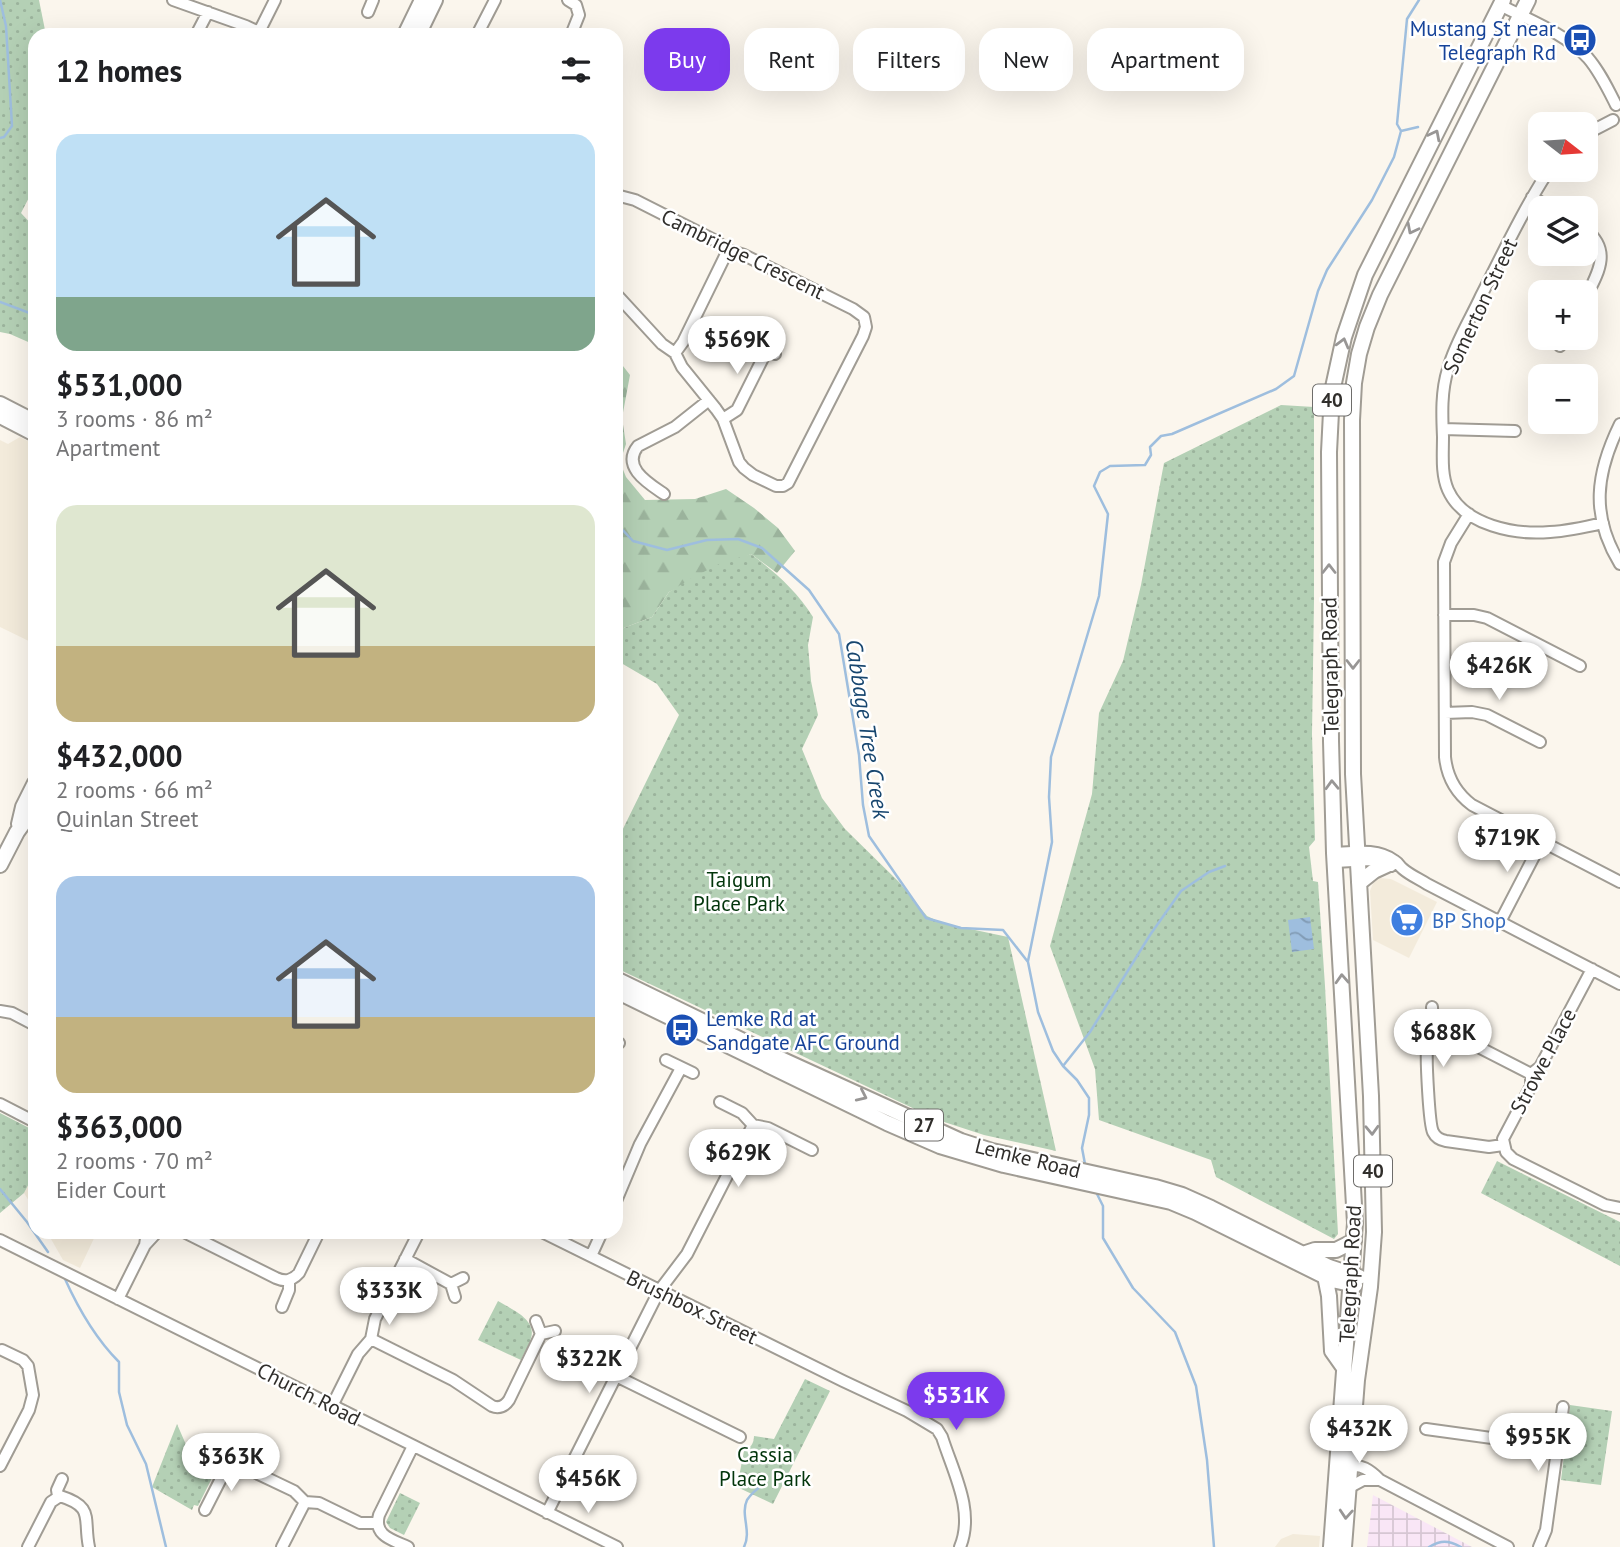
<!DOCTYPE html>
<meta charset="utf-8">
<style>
:root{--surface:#fff;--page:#f2f2f2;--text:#202124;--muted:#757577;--accent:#7c3aed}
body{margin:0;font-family:"PT Sans",sans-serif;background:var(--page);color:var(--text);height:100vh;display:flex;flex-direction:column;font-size:26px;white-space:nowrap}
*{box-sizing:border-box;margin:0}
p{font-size:23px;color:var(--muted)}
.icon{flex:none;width:38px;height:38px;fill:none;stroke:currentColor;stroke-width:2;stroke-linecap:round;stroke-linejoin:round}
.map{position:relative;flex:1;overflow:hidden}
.sheet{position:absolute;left:28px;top:28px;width:595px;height:1211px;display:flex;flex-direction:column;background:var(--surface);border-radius:21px;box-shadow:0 7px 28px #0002}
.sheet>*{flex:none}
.top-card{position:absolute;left:644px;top:28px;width:665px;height:63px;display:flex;gap:14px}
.needle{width:46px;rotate:107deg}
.buttons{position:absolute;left:1528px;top:112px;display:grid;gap:14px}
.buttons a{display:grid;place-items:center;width:70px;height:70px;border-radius:14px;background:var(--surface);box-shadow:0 7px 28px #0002;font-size:35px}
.price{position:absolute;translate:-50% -60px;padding:0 16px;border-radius:24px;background:#fff;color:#222;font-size:23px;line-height:46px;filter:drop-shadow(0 2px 4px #0008)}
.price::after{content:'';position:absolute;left:50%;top:42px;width:21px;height:16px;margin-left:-10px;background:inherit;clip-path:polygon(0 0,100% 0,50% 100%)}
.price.selected{background:var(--accent);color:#fff}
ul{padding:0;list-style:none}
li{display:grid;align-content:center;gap:14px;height:371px;padding:0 28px}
li span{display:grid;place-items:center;height:217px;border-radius:21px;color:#555}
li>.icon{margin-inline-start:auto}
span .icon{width:126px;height:126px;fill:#fffc;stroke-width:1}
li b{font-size:30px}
h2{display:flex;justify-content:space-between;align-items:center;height:84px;padding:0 28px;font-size:30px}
.tag{padding:0 24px;border-radius:21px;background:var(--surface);box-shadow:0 7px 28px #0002;font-size:24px;line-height:63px}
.tag.selected{background:var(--accent);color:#fff}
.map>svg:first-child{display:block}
</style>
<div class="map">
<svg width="1620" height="1547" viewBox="0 0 1620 1547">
<defs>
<pattern id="industrial-grid" width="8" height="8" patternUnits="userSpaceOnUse" patternTransform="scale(1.75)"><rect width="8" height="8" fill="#f9e6f6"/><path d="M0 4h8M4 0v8" fill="none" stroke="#d6c6d3"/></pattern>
<pattern id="forest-firs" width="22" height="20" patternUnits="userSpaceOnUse" patternTransform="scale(1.75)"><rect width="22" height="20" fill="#b4d0b5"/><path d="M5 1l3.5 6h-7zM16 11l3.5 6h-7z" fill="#9bb39c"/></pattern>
<pattern id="park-dots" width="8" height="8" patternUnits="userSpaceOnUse" patternTransform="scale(1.75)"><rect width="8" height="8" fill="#b4d0b5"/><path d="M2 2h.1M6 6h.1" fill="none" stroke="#9bb39c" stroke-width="1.8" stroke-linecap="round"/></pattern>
<pattern id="water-waves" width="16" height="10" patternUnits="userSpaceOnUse" patternTransform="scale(1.75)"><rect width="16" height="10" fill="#9ebede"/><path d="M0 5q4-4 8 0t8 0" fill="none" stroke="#819bb4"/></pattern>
</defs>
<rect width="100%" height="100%" fill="#fbf6ed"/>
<path fill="#f3ebdb" d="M 20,437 L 35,445 L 35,644 L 0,627 L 0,440 L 8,444 Z
M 1380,878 L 1391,879 L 1437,902 L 1409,958 L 1373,940 L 1370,891 L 1373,883 Z
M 35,1172 L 35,1211 L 24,1193 Z
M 47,1232 L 97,1232 L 80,1268 L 63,1260 Z
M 1293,1534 L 1320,1536 L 1319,1547 L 1275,1547 L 1281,1539 Z"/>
<path fill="url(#industrial-grid)" d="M 1373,1495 L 1472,1547 L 1367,1547 Z"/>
<path fill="url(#forest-firs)" d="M 616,357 L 630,375 L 622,418 L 626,444 L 620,462 L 626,477 L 645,500 L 695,499 L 726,489 L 754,508 L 778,528 L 795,551 L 777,573 L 751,554 L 669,592 L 652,617 L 616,631 Z"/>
<path fill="url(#park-dots)" d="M 0,0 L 39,0 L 46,35 L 35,35 L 35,186 L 21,213 L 35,228 L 35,345 L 10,334 L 0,332 Z
M 1281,405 L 1314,407 L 1314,601 L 1312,734 L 1315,840 L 1309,847 L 1313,881 L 1318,882 L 1325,986 L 1338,1234 L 1334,1239 L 1216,1177 L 1211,1160 L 1099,1120 L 1095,1069 L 1050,946 L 1092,794 L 1099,713 L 1123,661 L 1141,585 L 1164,463 Z
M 751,554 C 775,572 797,591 813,617 L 808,645 L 811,681 L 818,715 L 802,749 L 822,798 L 845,829 L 899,882 L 927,916 L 942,923 L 1008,937 L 1056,1151 L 984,1135 L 938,1120 L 616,968 L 616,843 L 679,715 L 657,684 L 616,660 L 616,631 L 652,617 L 669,592 L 692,578 L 721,563 Z
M 0,1113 L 35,1131 L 35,1172 L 24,1193 L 0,1213 Z
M 1497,1161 L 1620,1222 L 1620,1266 L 1481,1193 Z
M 498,1301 C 511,1309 537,1319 531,1338 C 529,1346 524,1353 521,1360 L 478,1340 Z
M 805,1379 L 830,1391 L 773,1504 L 737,1487 L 744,1451 C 750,1448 754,1444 754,1436 L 774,1439 Z
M 1570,1405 L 1612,1411 L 1601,1485 L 1561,1480 Z
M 177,1424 L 187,1447 L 206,1457 L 206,1461 L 212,1460 L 218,1466 L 215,1472 L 211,1475 L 211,1480 L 198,1506 L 194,1505 L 192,1510 L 152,1487 Z
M 400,1493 L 420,1503 L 404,1535 L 390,1528 L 386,1522 Z"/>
<path fill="url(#water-waves)" d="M 1310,917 L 1314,949 L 1292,952 L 1288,920 Z"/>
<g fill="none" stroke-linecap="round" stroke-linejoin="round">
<path stroke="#9ebede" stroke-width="2.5" d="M 0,0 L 6,26 L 12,126 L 4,137 L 0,138
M 1401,131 L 1418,127
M 0,302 L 35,315
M 616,523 L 633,541 L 667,550 L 707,540 L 738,539 L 762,548 L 809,590 L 839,634 L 859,755 L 863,805 L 869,836 L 926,918 L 961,928 L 1003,930 L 1028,962 L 1038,1012 L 1053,1051 L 1063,1066 L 1077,1080 L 1089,1098 L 1089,1115 L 1082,1148 L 1085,1164
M 1028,961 L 1052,842 L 1049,797 L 1051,757 L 1099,596 L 1108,514 L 1094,486 L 1100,472 L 1110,466 L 1145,465 L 1151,455 L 1150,447 L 1161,436 L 1172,434 L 1276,389 L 1294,376 L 1318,291 L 1327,270 L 1372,200 L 1394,157 L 1401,131 L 1397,124 L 1407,19 L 1419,0
M 1063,1066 L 1090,1032 L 1150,935 L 1181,891 L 1209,872 L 1225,866
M 0,1189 L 27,1222 L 48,1252
M 1095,1190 L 1103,1206 L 1103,1238 L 1133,1288 L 1175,1332 L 1196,1386 L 1207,1460 L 1214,1547
M 65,1279 C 79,1310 95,1338 119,1362 L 119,1392 L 127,1425 L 146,1464 L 166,1547
M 744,1547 C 752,1531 740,1515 747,1500 C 751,1494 758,1488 764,1484
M 1429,1547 C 1441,1540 1448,1540 1461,1547"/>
<defs>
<path id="minor" d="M 173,0 L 246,26 L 265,35
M 568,0 L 576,5 L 579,15 L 571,35
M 1500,5 C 1529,20 1566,34 1588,58 C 1600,72 1608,89 1616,105
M 368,12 L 373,0
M 259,32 L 275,0
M 196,35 L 208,12
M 477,35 L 495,0
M 1586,134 L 1613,120
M 1549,170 C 1523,210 1503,253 1481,296 C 1470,320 1455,343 1448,369 C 1441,391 1442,415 1443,437 C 1443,455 1441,474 1448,490 C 1464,526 1516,535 1550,532 C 1568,531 1586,527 1603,523
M 616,195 L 635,200 L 716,241 L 728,250 L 744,255 L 853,309 L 864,317 L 866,327 L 863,336 L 788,483 L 783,486 L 776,486 L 753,475 L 744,468 L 739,462 L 723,419 L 716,409 L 682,367 L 675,353 L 662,344 L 616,294
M 1532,197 L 1550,208
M 1586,230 C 1612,251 1598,273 1586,297
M 759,346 L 775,354
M 1560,346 L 1564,338
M 675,353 L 683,342 L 728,250
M 723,419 L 737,410 L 767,350
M 1620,424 C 1596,473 1590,515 1620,564
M 1443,429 L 1515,431
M 664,494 C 648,483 621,467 638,446 L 675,427 L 709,400
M 1469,514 L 1451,543 L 1444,562 L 1445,757 C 1447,777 1456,793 1472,805 L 1620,882
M 1444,615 L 1474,615 L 1487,618 L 1580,666
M 1445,713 L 1472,712 L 1487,715 L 1540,742
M 1334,853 C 1354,852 1378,848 1395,861 C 1401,865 1397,864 1403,869 C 1410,875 1419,879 1427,884 L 1620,984
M 1335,862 L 1371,860 L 1391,866
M 35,920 L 35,922
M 1500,922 L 1542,841
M 1592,969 L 1540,1067 L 1531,1074 L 1531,1086 L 1503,1139 L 1506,1152 L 1513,1159 L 1605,1205 L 1620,1208
M 1432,1007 L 1433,1023 L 1437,1034
M 0,1011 L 12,1013 L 35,1025
M 616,1044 L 619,1043
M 666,1060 L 693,1073
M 0,1104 L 35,1122
M 753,1125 L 768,1128 L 812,1150
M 1503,1145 L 1489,1147 L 1446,1141 C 1440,1140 1436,1138 1433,1132 C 1429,1124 1426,1060 1427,1049 C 1427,1045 1428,1042 1431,1038 C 1436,1032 1443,1032 1451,1033 L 1531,1074
M 616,1201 L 640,1144 L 681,1068
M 184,1232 L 276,1278 C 285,1282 292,1281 299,1273 L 319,1232
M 542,1232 L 843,1381 L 907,1411 L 937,1429 L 942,1437 C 953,1472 975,1511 960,1547
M 0,1240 L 617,1547
M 145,1245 L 157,1232
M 591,1256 L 602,1232
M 405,1259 L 451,1284
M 455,1297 L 451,1284 L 463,1278
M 118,1299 L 145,1245 L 147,1232
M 282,1307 L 289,1290 L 289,1280
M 536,1321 L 541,1334 L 555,1331
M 371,1339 L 453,1380 L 492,1406 C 499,1409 505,1406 509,1400 L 541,1334
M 616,1376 L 740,1437
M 332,1406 L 358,1354 L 371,1339 L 375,1319 L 419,1232
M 1426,1429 L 1557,1447
M 206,1449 L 294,1491 L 305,1502
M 0,1466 L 29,1410 L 33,1395 L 28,1366 L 23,1360 L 2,1350
M 1347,1468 C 1360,1462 1371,1471 1380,1480 L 1508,1547
M 1348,1488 L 1363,1480 L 1380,1480
M 58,1496 L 57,1490 L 62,1479
M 205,1510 L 230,1461
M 547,1513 L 659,1291 L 687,1254 L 753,1125 L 742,1113 L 720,1102
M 28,1547 L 51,1502 L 60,1496 C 95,1507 83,1518 89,1547
M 282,1547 L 305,1502 L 319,1503 L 360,1523 L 377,1523
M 408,1547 C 393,1540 373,1536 379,1515 L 413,1446
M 1539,1547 L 1546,1530 L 1563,1407"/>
<path id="major" d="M 405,35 L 422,0
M 418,35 L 435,0
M 0,404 L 35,422
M 0,416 L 35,434
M 19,824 L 23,807 L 35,783
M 0,865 L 17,832 L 35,807
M 1359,883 L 1374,871 L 1387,865
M 616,979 L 772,1055 L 961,1141 L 992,1151 L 1155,1187 L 1182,1195 L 1211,1208 L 1329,1267 L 1359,1277
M 616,991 L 887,1123 L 940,1146 L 1004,1165 L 1171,1202 L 1195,1212 L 1332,1280 L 1355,1285
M 1303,1254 L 1315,1250 L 1336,1250 L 1354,1241
M 1325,1276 L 1329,1296 L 1332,1351 L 1344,1368
M 1331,1547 L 1355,1223 L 1334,853 L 1331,741 L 1329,452 L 1332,392 L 1344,337 L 1365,275 L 1503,0
M 1344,1547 L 1357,1380 L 1370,1287 L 1374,1232 L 1371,1096 L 1353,774 L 1352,420 L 1354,383 L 1359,354 L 1367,327 L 1380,295 L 1528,0"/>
</defs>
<use href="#minor" stroke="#a09c94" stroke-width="14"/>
<use href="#major" stroke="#a09c94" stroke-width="18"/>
<use href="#minor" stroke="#fff" stroke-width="10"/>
<use href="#major" stroke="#fff" stroke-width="14"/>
</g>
<defs><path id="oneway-chevron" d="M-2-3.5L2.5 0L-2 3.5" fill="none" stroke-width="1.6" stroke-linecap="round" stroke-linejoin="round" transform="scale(1.75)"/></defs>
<g stroke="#989695">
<use href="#oneway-chevron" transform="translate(1435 135) rotate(-63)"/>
<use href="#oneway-chevron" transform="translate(1412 229) rotate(117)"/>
<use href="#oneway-chevron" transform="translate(1343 343) rotate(-75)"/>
<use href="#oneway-chevron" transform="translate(1329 569) rotate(-90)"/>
<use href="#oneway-chevron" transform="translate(1353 664) rotate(90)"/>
<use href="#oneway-chevron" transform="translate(1332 785) rotate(-92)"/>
<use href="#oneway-chevron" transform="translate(1342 979) rotate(-93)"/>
<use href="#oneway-chevron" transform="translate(862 1096) rotate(25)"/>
<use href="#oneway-chevron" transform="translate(1372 1130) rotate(88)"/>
<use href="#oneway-chevron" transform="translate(1346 1514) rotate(94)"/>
</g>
<defs>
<symbol id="bus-disc" viewBox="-11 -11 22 22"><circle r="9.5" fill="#1a4fb4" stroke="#fff"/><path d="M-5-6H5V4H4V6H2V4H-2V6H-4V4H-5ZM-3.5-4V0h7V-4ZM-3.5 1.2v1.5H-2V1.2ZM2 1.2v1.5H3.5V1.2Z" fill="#fff"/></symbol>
<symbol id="supermarket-disc" viewBox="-11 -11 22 22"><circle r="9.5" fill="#3f7fe0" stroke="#fff"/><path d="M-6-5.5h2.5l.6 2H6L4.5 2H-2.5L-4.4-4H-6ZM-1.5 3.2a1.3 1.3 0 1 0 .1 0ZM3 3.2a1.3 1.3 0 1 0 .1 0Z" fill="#fff"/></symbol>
</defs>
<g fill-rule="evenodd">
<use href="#bus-disc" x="1561" y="21" width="38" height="38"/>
<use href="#supermarket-disc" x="1388" y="901" width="38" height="38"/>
<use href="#bus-disc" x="663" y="1011" width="38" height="38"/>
</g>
<g text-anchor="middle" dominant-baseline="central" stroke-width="5" stroke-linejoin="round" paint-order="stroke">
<g fill="#fff" stroke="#6e6d6b" stroke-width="2">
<rect x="1313" y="384.5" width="38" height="31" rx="5"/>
<rect x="905" y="1109.5" width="38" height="31" rx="5"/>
<rect x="1354" y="1155.5" width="38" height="31" rx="5"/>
</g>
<g font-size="19" font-weight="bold" fill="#302e2b">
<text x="1332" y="400">40</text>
<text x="924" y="1125">27</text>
<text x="1373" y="1171">40</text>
</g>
<g font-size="21" fill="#164399" stroke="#fff" text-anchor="end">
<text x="1556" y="28">Mustang St near<tspan x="1556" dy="24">Telegraph Rd</tspan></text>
<text x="706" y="1018" text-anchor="start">Lemke Rd at<tspan x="706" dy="24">Sandgate AFC Ground</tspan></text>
</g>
<g font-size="21" fill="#302e2b" stroke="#fff">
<text transform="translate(743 254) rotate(26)">Cambridge Crescent</text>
<text transform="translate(1480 306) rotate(-65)">Somerton Street</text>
<text transform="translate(1330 666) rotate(-91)">Telegraph Road</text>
<text transform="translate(1543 1061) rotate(-62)">Strowe Place</text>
<text transform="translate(1028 1158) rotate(14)">Lemke Road</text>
<text transform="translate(1350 1274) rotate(-87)">Telegraph Road</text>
<text transform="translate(692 1307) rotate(26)">Brushbox Street</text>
<text transform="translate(309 1394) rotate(27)">Church Road</text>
</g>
<g font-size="21" fill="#02350b" stroke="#fff">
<text x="739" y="879">Taigum<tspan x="739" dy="24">Place Park</tspan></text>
<text x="765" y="1454">Cassia<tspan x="765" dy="24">Place Park</tspan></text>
</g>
<g font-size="21" fill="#366cbe" stroke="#fff" text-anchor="start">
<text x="1432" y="920">BP Shop</text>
</g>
<g font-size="23" font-style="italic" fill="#17466f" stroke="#fff">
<text transform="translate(868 729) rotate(81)">Cabbage Tree Creek</text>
</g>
</g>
</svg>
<div class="buttons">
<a><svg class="needle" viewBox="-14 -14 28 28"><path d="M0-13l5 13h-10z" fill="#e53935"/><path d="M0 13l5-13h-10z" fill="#757577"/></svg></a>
<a><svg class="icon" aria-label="layers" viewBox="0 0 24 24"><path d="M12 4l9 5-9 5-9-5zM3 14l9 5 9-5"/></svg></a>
<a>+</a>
<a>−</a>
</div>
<b class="price" style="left:737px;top:376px">$569K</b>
<b class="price" style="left:1499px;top:702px">$426K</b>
<b class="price" style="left:1507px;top:874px">$719K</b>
<b class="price" style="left:1443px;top:1069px">$688K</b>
<b class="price" style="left:738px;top:1189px">$629K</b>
<b class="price" style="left:389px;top:1327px">$333K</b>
<b class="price" style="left:589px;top:1395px">$322K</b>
<b class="price selected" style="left:956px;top:1432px">$531K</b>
<b class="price" style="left:1359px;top:1465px">$432K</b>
<b class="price" style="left:1538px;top:1473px">$955K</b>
<b class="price" style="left:231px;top:1493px">$363K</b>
<b class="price" style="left:588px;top:1515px">$456K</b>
<div class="top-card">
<a class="tag selected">Buy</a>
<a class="tag">Rent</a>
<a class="tag">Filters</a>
<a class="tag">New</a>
<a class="tag">Apartment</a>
</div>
<section class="sheet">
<h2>12 homes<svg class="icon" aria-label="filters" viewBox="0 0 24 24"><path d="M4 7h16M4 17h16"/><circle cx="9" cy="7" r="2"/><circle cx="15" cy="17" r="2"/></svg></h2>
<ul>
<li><span style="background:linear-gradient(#bfe0f5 75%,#7fa58c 0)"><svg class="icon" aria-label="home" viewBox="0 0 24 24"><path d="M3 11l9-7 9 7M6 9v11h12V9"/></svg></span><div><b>$531,000</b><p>3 rooms · 86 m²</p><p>Apartment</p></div></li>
<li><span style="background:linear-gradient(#dfe7d0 65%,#c2b280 0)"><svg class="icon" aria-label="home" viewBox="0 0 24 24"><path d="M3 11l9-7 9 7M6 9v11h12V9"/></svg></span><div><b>$432,000</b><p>2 rooms · 66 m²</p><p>Quinlan Street</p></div></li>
<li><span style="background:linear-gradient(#a9c7e8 65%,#c2b280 0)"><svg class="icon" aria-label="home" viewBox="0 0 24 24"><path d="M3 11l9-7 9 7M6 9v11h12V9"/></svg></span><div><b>$363,000</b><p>2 rooms · 70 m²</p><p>Eider Court</p></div></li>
</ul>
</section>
</div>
